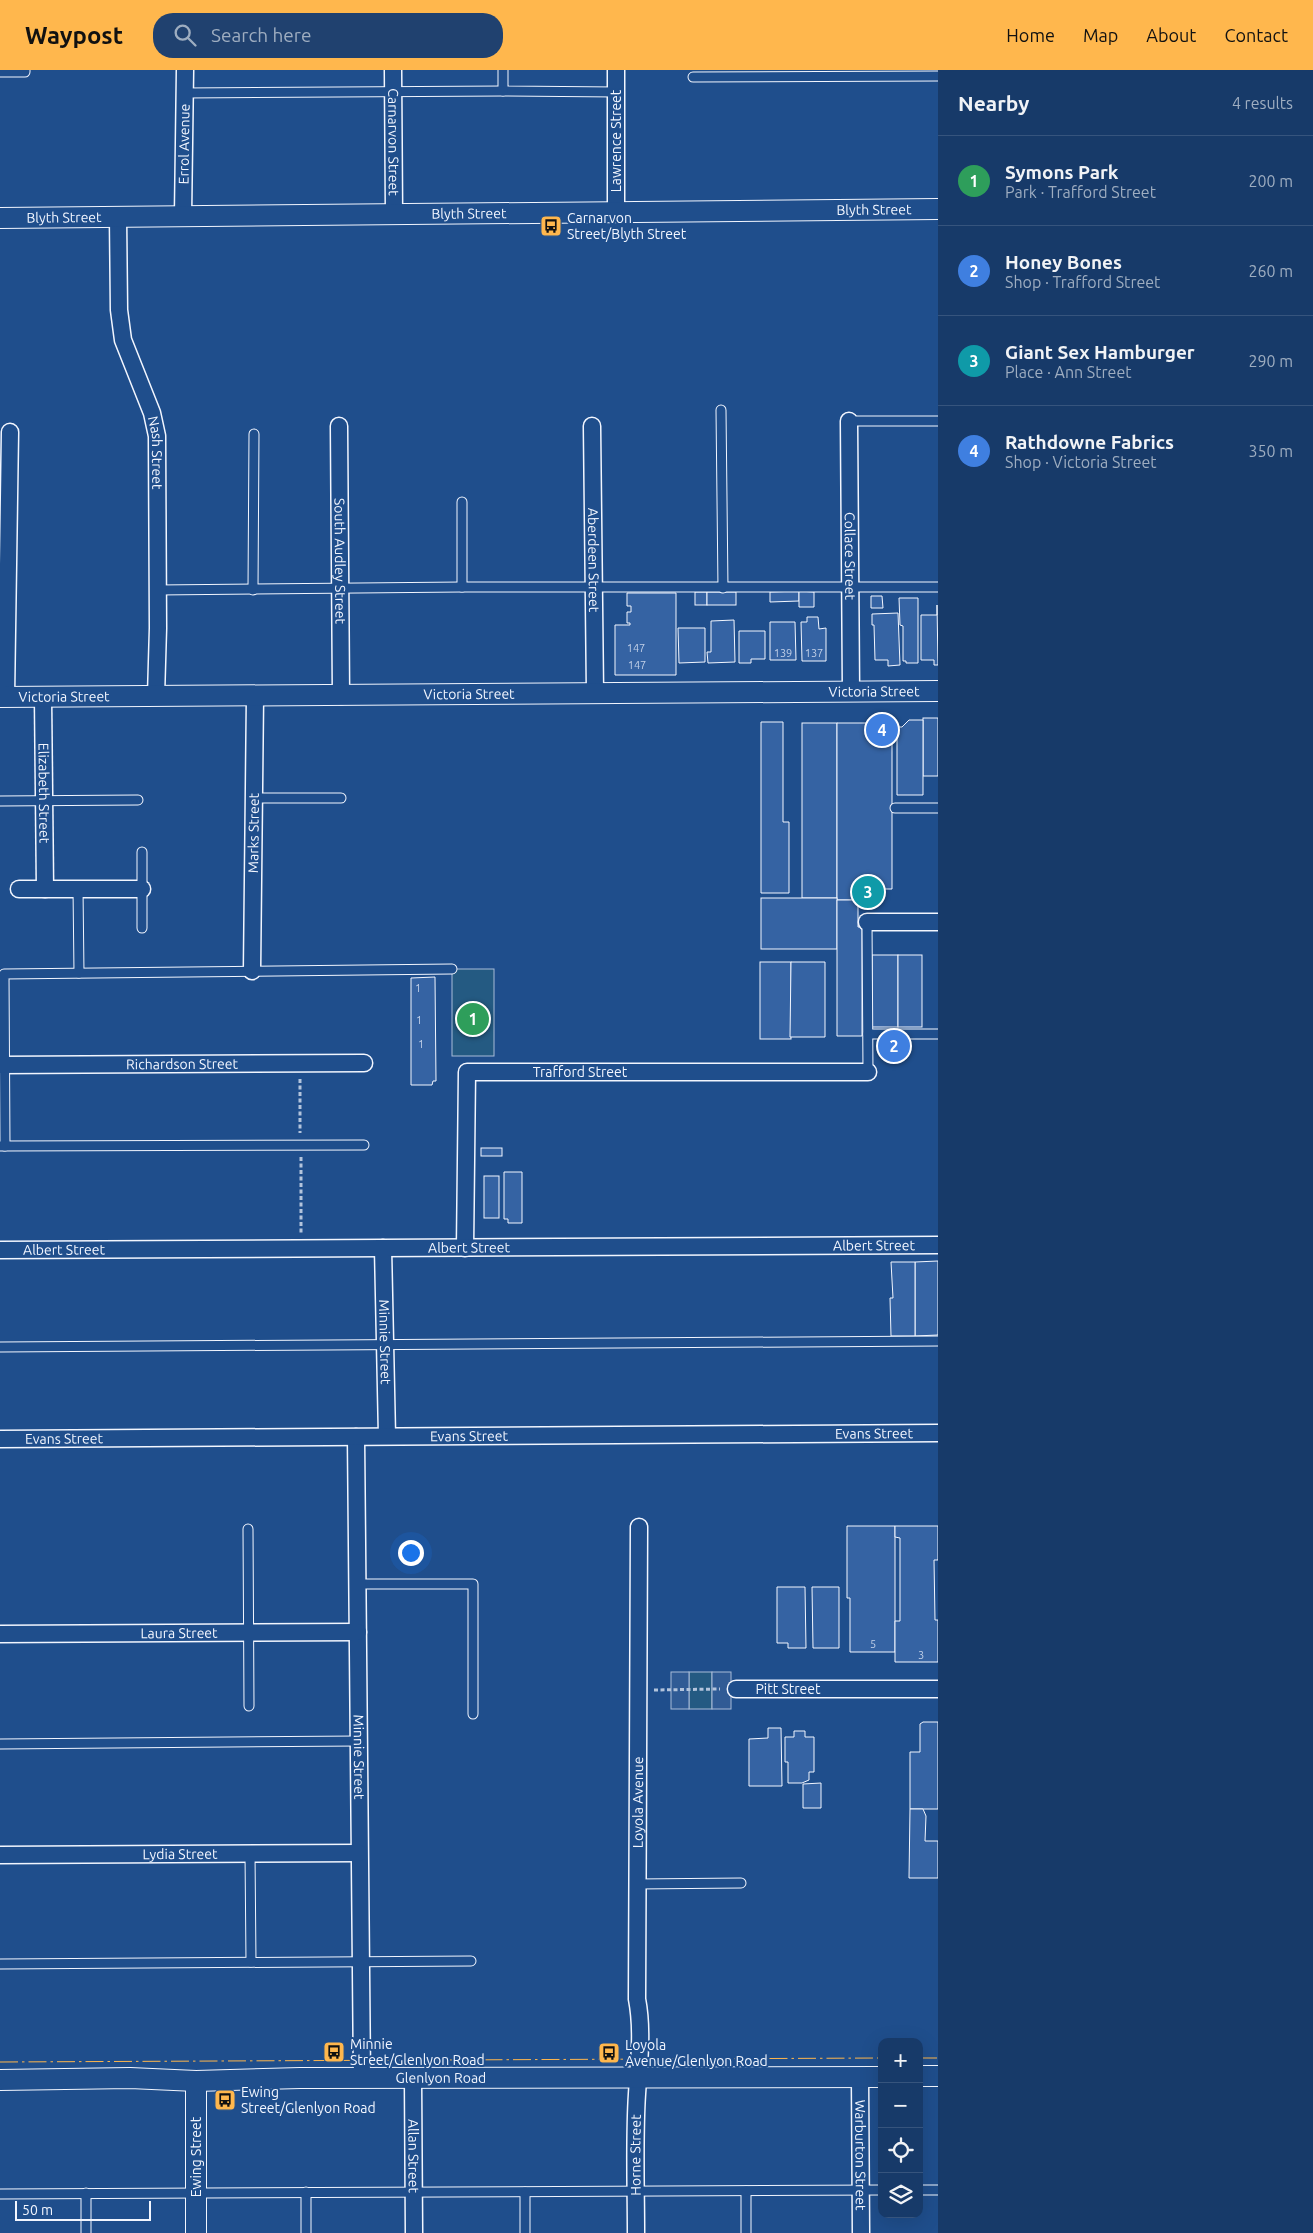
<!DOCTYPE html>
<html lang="en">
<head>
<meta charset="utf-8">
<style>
	:root { --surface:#173a69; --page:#20416f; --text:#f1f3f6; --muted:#9eadc0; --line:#36547d; --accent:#ffb74d }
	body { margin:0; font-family:Ubuntu,sans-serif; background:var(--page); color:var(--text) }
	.controls { position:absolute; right:15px; bottom:15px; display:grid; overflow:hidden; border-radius:10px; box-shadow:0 5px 20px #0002 }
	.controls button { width:45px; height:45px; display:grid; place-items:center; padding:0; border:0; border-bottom:1px solid var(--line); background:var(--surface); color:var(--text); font:25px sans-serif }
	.scale { position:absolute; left:15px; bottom:12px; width:136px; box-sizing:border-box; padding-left:5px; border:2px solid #f2f6ff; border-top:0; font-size:14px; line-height:18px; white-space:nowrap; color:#f2f6ff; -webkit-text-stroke:4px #1f4e8c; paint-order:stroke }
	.you { position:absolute; left:410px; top:1482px; width:18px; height:18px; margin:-12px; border:4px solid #fff; border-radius:50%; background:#1a73e8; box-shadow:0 0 0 8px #1a73e833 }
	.badge { display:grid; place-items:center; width:32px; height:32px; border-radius:50%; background:var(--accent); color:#fff; font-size:16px; font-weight:700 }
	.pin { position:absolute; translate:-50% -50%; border:2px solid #fff; box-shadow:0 1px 5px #0006 }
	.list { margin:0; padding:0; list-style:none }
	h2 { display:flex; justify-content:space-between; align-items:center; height:65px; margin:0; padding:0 20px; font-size:21px }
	h2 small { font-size:16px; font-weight:400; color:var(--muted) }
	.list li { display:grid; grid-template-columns:32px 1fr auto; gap:15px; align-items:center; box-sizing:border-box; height:90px; padding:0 20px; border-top:1px solid var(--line) }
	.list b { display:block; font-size:19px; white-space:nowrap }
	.list p { margin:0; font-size:16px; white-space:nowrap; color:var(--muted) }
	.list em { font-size:16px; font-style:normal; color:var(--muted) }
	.icon { flex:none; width:28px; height:28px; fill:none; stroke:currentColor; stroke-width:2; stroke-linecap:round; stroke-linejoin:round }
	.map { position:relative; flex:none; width:938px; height:2163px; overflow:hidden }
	header { display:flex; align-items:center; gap:30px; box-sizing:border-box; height:70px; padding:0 25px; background:var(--accent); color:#111 }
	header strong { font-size:24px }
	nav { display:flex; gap:28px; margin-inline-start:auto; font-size:18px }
	.search { width:350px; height:45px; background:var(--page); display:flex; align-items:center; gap:12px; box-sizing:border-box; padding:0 18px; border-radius:20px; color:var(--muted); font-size:19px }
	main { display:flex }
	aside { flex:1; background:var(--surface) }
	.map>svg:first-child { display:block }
</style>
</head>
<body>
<header>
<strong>Waypost</strong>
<div class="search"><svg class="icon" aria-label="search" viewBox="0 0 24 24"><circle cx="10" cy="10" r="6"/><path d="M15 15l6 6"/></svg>Search here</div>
<nav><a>Home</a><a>Map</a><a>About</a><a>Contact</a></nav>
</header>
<main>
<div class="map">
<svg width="938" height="2163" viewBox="0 0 938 2163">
	<rect width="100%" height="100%" fill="#1f4e8c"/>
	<!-- green -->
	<g fill="#245a82" stroke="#a8bbd7">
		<rect x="452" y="899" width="42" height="87"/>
		<rect x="689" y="1602" width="23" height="37"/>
	</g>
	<!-- parking -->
	<g fill="#305b95" stroke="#a8bbd7">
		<rect x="671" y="1602" width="18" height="37"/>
		<rect x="712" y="1602" width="19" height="37"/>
	</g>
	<!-- building -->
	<g fill="#3563a3" stroke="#f2f6ff">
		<polygon points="799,521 799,531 770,532 770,522"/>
		<polygon points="799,521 814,522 814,537 799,537"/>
		<rect x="695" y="522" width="12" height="13"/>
		<rect x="707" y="522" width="29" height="13"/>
		<polygon points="627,523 676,523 676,605 615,605 615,555 630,555 630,553 627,553 627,542 631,542 631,536 627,536"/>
		<polygon points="871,526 882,526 883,538 871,538"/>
		<polygon points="899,528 918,528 918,593 906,593 906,591 903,591 903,556 900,555"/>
		<polygon points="937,535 938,595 934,595 934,590 921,590 921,545 937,545"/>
		<polygon points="898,543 900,595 888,596 888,590 875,590 874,555 872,555 872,544"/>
		<polygon points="807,547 818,547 819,559 826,558 826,591 802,591 801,552 807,552"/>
		<polygon points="734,550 735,592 708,593 707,582 711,582 711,551"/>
		<polygon points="770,552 795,552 796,590 770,590"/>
		<polygon points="678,558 705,558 705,592 679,593"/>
		<polygon points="739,561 765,561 765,589 751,589 751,593 739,593"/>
		<rect x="923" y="648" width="15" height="58"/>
		<polygon points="909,650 923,650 923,725 897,725 897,657 902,657"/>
		<polygon points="761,652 783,652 783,752 789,752 789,823 761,823"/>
		<rect x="802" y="653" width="35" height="175"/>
		<polygon points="837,653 896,653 896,670 892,670 892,819 870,819 870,830 837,830"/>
		<rect x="761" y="828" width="76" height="51"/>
		<polygon points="837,830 858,830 858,857 862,857 862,966 837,966"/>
		<rect x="872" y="885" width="26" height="72"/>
		<rect x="898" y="885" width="24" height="72"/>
		<rect x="760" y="892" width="31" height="77"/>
		<polygon points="791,892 825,892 825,967 790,967"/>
		<polygon points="435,907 436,1011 433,1011 432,1015 411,1015 411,908"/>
		<rect x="481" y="1078" width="21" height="8"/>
		<polygon points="504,1102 522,1102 522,1153 508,1153 508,1149 504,1149"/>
		<rect x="484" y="1106" width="15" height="42"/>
		<polygon points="938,1191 938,1265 915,1266 915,1192"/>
		<polygon points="891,1192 915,1192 915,1266 891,1266 890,1228 893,1228"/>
		<polygon points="847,1456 895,1456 895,1582 850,1582 850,1528 847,1528"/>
		<polygon points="895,1456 938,1456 938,1490 934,1490 935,1550 938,1550 938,1592 895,1592 895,1551 900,1551 900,1468 895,1467"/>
		<polygon points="777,1517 805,1517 806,1578 788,1578 788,1573 777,1573"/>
		<polygon points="812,1517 839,1517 839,1578 813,1578"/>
		<polygon points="923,1652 938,1652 938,1739 910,1739 910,1682 920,1682 920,1654"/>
		<polygon points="768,1658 781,1658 782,1716 749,1716 749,1669 768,1668"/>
		<polygon points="794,1661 805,1661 805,1667 814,1667 814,1702 809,1702 809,1710 802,1713 788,1713 788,1692 785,1692 785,1667 794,1667"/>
		<polygon points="821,1713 821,1738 803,1738 803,1714"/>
		<polygon points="910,1739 923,1739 926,1746 925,1771 938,1771 938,1808 909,1808"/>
	</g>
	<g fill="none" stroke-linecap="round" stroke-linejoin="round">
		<!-- service casing -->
		<g stroke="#f2f6ff" stroke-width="11">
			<g id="service">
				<polyline points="503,0 503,21 616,22"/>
				<polyline points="0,2 25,2 25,0"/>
				<polyline points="693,7 938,6"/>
				<polyline points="184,23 503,21"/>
				<polyline points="721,340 723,518"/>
				<polyline points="849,351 938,351"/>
				<polyline points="462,432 462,517"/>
				<polyline points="158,520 462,517 938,517"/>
				<polyline points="253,520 254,364"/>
				<polyline points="254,728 341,728"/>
				<polyline points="0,731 138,730"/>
				<polyline points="895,738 938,738"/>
				<polyline points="78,819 79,903"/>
				<polyline points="867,852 868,1002"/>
				<polyline points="142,858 142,782"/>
				<polyline points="868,964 938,964"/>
				<polyline points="0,1076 364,1075"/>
				<polyline points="5,1076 4,904 452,899"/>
				<polyline points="0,1277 938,1271"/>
				<polyline points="248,1459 249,1636"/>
				<polyline points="357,1514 473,1514 473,1644"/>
				<polyline points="0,1674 358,1671"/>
				<polyline points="250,1783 251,1892"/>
				<polyline points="637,1814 741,1813"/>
				<polyline points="0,1894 471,1891"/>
				<polyline points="919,2120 938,2120"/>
				<polyline points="746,2121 746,2163"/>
				<polyline points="306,2122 306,2163"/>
				<polyline points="525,2122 525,2163"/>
				<polyline points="86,2123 86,2163"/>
				<polyline points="0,2124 882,2120"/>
			</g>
		</g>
		<!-- minor casing -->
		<g stroke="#f2f6ff" stroke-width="19">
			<g id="minor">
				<path id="s1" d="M 393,0 L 394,144"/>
				<polyline points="616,142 616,0"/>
				<path id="s2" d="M 183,146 L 185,0"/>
				<path id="s3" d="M 118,147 L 119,240 L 123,270 L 152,343 L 157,366 L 158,558 L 156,626"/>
				<path id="s4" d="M 849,351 L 851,621"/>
				<path id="s5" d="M 339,356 L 341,626"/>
				<path id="s6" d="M 592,356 L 595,623"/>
				<polyline points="6,627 10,362"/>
				<path id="s7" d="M 43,627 L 45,819"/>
				<polyline points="19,819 142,819"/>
				<polyline points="867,852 938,852"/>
				<path id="s8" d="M 252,901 L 255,626"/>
				<path id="s9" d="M 0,995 L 364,993"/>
				<path id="s10" d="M 383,1178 L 387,1366"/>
				<path id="s11" d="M 465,1178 L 467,1002 L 868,1002"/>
				<path id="s12" d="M 0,1180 L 938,1175"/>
				<path id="s13" d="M 356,1367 L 362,2008"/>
				<path id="s14" d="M 0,1369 L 938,1363"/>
				<path id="s15" d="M 0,1564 L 358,1562"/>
				<path id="s16" d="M 736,1619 L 938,1619"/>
				<path id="s17" d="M 0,1785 L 359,1783"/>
				<path id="s18" d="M 860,2007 L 861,2163"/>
				<path id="s19" d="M 413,2008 L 414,2163"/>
				<path id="s20" d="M 636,2163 C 636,2117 634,2070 637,2024 C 639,1993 643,1960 637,1929 L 639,1457"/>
			</g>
		</g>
		<!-- tertiary casing -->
		<g stroke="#f2f6ff" stroke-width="22">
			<g id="tertiary">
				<path id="s21" d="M 0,148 L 938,139"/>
				<path id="s22" d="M 0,627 L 938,621"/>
				<polyline points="919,2006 938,2006"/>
				<path id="s23" d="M 0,2010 L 130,2008 L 196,2011 L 300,2008 L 882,2007"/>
				<polyline points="196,2011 196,2163"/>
			</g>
		</g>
		<!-- path -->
		<g stroke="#b3c4dc" stroke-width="3" stroke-dasharray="4 2.5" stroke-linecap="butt">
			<polyline points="300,1009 300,1063"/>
			<polyline points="301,1087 301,1163"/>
			<polyline points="654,1620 720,1619"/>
		</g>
		<!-- service -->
		<use href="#service" stroke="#1f4e8c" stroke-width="9"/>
		<!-- minor -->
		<use href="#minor" stroke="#1f4e8c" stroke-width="16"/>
		<!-- tertiary -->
		<use href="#tertiary" stroke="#1f4e8c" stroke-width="20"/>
		<!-- power -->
		<g stroke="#ffb74d" stroke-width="1" stroke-dasharray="18 4 2.5 4" stroke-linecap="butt">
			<polyline points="919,1988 938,1988"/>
			<polyline points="0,1992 882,1988"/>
		</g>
	</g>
	<!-- icons -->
	<defs>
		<g id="bus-square" transform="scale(1.125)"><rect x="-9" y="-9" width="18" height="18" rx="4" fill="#ffb74d" stroke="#1f4e8c"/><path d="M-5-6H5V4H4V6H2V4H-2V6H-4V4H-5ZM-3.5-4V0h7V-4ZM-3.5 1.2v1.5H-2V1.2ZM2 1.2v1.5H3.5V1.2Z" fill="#111"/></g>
	</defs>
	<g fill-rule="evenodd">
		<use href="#bus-square" x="551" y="156"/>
		<use href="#bus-square" x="334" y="1982"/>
		<use href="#bus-square" x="609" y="1983"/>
		<use href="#bus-square" x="225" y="2030"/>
	</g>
	<g text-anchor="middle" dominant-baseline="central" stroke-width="4" stroke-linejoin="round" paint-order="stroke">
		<!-- number labels -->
		<g font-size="11" fill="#c3d1e8">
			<text x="636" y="578">147</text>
			<text x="783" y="583">139</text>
			<text x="814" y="583">137</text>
			<text x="637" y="595">147</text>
			<text x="418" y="918">1</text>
			<text x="419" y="950">1</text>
			<text x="421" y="974">1</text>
			<text x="873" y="1574">5</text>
			<text x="921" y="1585">3</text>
		</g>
		<!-- street labels -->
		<g font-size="14" fill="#f2f6ff" stroke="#1f4e8c">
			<text transform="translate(616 71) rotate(-90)">Lawrence Street</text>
			<text stroke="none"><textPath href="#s1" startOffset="72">Carnarvon Street</textPath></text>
			<text stroke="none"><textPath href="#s2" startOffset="72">Errol Avenue</textPath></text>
			<text stroke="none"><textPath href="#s21" startOffset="874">Blyth Street</textPath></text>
			<text stroke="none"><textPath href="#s21" startOffset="469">Blyth Street</textPath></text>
			<text stroke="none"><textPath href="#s21" startOffset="64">Blyth Street</textPath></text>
			<text stroke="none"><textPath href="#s3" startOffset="242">Nash Street</textPath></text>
			<text stroke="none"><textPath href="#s4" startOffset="135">Collace Street</textPath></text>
			<text stroke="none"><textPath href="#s6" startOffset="134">Aberdeen Street</textPath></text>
			<text stroke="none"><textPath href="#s5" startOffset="135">South Audley Street</textPath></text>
			<text stroke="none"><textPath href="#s22" startOffset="874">Victoria Street</textPath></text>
			<text stroke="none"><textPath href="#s22" startOffset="469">Victoria Street</textPath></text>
			<text stroke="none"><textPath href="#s22" startOffset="64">Victoria Street</textPath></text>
			<text stroke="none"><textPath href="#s7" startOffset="96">Elizabeth Street</textPath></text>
			<text stroke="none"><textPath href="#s8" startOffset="138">Marks Street</textPath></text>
			<text stroke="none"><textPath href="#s9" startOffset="182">Richardson Street</textPath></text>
			<text stroke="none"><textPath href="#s11" startOffset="289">Trafford Street</textPath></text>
			<text stroke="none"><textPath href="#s12" startOffset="874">Albert Street</textPath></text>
			<text stroke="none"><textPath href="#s12" startOffset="469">Albert Street</textPath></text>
			<text stroke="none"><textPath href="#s12" startOffset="64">Albert Street</textPath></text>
			<text stroke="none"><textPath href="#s10" startOffset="94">Minnie Street</textPath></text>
			<text stroke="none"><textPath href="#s14" startOffset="874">Evans Street</textPath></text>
			<text stroke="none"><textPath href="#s14" startOffset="469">Evans Street</textPath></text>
			<text stroke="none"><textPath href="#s14" startOffset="64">Evans Street</textPath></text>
			<text stroke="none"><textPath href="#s15" startOffset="179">Laura Street</textPath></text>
			<text stroke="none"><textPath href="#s16" startOffset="52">Pitt Street</textPath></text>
			<text stroke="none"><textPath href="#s13" startOffset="320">Minnie Street</textPath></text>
			<text stroke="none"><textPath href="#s20" startOffset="431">Loyola Avenue</textPath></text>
			<text stroke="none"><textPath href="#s17" startOffset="180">Lydia Street</textPath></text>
			<text stroke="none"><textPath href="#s23" startOffset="441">Glenlyon Road</textPath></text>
			<text stroke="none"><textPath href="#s20" startOffset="78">Horne Street</textPath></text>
			<text stroke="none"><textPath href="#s18" startOffset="78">Warburton Street</textPath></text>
			<text stroke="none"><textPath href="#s19" startOffset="78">Allan Street</textPath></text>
			<text transform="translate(196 2087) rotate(-90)">Ewing Street</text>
		</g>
		<!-- poi labels -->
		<g font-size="14" fill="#f2f6ff" stroke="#1f4e8c" text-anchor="start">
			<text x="567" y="148">Carnarvon<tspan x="567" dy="16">Street/Blyth Street</tspan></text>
			<text x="350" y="1974">Minnie<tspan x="350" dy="16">Street/Glenlyon Road</tspan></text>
			<text x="625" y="1975">Loyola<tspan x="625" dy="16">Avenue/Glenlyon Road</tspan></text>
			<text x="241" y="2022">Ewing<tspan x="241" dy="16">Street/Glenlyon Road</tspan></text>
		</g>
	</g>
</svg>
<div class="controls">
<button>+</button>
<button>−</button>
<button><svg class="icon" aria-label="locate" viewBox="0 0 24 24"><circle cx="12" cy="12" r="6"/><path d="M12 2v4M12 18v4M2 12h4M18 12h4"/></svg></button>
<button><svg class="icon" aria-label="layers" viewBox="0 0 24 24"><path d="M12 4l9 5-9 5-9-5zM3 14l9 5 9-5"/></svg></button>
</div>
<div class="scale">50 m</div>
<div class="you"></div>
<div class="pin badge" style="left:473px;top:949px;background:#2e9e5b">1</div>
<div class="pin badge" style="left:894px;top:976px;background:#3f7fe0">2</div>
<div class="pin badge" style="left:868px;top:822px;background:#0f9aa8">3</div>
<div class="pin badge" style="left:882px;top:660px;background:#3f7fe0">4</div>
</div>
<aside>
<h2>Nearby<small>4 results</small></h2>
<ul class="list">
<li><span class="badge" style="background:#2e9e5b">1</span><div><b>Symons Park</b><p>Park · Trafford Street</p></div><em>200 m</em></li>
<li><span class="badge" style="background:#3f7fe0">2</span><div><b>Honey Bones</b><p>Shop · Trafford Street</p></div><em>260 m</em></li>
<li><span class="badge" style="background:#0f9aa8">3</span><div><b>Giant Sex Hamburger</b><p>Place · Ann Street</p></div><em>290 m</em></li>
<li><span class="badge" style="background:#3f7fe0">4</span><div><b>Rathdowne Fabrics</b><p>Shop · Victoria Street</p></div><em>350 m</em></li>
</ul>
</aside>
</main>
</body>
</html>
